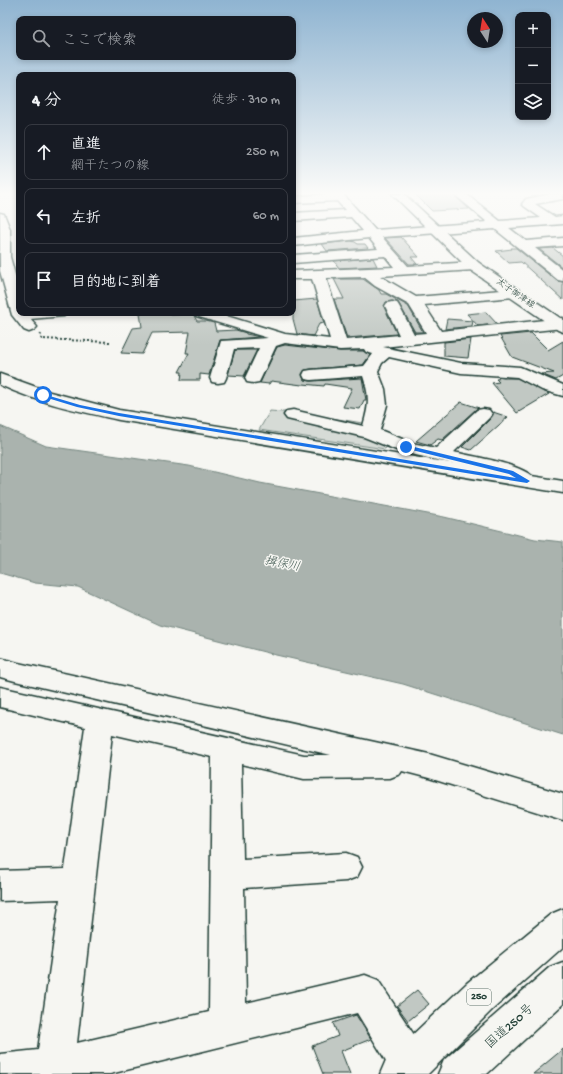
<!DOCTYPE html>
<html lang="ja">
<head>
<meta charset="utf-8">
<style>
	:root { --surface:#171b24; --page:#242831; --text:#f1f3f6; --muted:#9ea1a6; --line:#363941 }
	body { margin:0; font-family:"Gochi Hand","Klee One",sans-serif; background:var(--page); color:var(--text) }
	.controls { position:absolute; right:12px; top:12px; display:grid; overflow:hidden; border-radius:8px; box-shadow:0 2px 6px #0003 }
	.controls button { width:36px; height:36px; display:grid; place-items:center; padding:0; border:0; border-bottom:1px solid var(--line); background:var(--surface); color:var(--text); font:20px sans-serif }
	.compass { position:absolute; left:467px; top:12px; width:36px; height:36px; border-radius:50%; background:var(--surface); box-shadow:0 2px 6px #0003; rotate:348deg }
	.stop { position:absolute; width:12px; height:12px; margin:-9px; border:3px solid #1a73e8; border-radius:50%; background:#fff }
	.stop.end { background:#1a73e8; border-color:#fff; box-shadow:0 1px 4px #0008 }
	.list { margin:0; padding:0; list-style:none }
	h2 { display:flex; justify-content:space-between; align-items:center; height:52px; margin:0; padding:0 16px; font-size:17px }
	h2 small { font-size:13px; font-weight:400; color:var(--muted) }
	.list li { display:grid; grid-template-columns:26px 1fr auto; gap:12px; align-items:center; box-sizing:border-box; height:56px; margin:0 8px 8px; padding:0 8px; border:1px solid var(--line); border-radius:8px }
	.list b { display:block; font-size:15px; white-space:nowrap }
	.list p { margin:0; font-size:13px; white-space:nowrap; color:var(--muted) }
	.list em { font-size:13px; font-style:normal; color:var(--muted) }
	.icon { flex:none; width:22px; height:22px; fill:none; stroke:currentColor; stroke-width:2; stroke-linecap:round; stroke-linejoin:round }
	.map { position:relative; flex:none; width:563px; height:1074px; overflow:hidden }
	.search { position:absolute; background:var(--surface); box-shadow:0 2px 6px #0003; left:16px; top:16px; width:280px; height:44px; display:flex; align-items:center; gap:10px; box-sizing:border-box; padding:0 14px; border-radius:8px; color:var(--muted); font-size:15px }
	.panel { position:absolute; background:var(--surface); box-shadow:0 2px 6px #0003; left:16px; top:72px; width:280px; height:244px; border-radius:8px }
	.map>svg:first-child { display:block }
</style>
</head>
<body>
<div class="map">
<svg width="563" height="1074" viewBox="0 0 563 1074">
	<rect width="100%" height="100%" fill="#f6f6f2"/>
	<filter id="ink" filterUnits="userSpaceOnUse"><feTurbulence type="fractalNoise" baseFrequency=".025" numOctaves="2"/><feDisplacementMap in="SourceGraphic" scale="8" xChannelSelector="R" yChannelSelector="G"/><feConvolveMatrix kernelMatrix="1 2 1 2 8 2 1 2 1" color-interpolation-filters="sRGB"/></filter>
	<g filter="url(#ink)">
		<!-- green -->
		<polygon fill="#d6dbd6" stroke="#7a8c85" points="270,411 307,414 369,424 389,443 385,449 259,430"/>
		<!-- water -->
		<polygon fill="#aab3ae" stroke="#72847d" points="0,426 46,446 189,466 260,483 444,517 535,539 563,542 563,735 403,684 276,655 160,625 78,587 35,583 0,573"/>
		<!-- building -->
		<g fill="#c1c8c3" stroke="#1f3d34">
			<polygon points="415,194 453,194 469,209 432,211"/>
			<polygon points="401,237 419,257 411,257 417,264 409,264 385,238"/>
			<polygon points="351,241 355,242 358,244 365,244 368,248 327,251 322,244"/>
			<polygon points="511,248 516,248 557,281 563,282 563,300 521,262 509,263 496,251 512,249"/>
			<polygon points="553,248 563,256 563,268 539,249"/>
			<polygon points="373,258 377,266 339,268 334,261"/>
			<polygon points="334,279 363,279 379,290 381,294 386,294 408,306 423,332 415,332 398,302 392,301 386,302 384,307 397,334 347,338 334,299 344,299"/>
			<polygon points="317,299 324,323 319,324 313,336 297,334 293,319 293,301"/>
			<polygon points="486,312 497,324 478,326 467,314"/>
			<polygon points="140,313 171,313 171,315 193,314 197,321 206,321 214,323 216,331 236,330 246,333 246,334 260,337 220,340 209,375 200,374 200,380 181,380 182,372 179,372 189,353 186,353 190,332 152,333 142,354 121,353 133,328 142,327"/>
			<polygon points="447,319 473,321 472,326 445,329"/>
			<polygon points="531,333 548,350 563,341 563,376 556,380 541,374 554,373 512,357 500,336"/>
			<polygon points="471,339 468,358 444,356 444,342"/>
			<polygon points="285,345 340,351 363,351 370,355 363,365 311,369 305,370 302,374 304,380 311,381 362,378 366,400 364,400 360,409 343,407 352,388 325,384 324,386 303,384 302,385 271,381 269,384 260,383 277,347"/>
			<polygon points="235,350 257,350 244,376 228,375"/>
			<polygon points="505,378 517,378 549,394 517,413 492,383 499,382 496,379"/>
			<polygon points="461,402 479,408 476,409 442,440 438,439 430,445 416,441"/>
			<polygon points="493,412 508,417 471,450 462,447 490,419 493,415"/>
			<polygon points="417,990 429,1004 408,1021 397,1006"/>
			<polygon points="356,1015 371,1039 341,1051 350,1074 323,1074 312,1046 338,1036 333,1023"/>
			<polygon points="563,1049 563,1074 533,1074"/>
		</g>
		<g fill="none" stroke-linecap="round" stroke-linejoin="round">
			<!-- minor casing -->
			<g stroke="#1f3d34" stroke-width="3">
				<g id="minor">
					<path d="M 327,194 L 343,194 L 375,230 L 487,222 L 454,194 L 466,194 L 500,221 L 541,218 L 524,206 L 522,204 L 526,199 L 551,194 L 563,194 L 563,199 L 535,204 L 555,217 L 563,216 L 563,224 L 509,228 L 526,241 L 563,238 L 563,246 L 535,248 L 563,270 L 563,281 L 558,280 L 495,229 L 382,237 L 408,266 L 474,262 L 479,263 L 481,266 L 479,269 L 474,270 L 380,276 L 416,297 L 514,289 L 519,290 L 521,293 L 519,296 L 514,297 L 424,305 L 441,331 L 563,318 L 563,328 L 383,347 L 461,363 L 520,367 L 563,385 L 563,396 L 542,390 L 517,377 L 461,373 L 389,357 L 382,363 L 378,371 L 385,389 L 387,405 L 380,430 L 412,443 L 436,448 L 477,410 L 483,409 L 489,410 L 492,414 L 489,418 L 454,452 C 474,457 526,464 537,481 L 534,485 L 527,487 L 520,485 L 504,476 L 399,451 L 364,437 L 287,419 L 284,415 L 287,411 L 293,410 L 363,426 C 369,405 370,398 363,376 L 311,380 L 305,379 L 303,375 L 305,371 L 311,370 L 364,366 L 373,354 L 366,352 L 364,349 L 340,350 L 285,343 L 276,346 L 261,378 L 259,382 L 253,383 L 247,382 L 245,378 L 259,348 L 234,349 L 226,378 L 224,382 L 218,383 L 212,382 L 210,378 L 221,341 L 268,338 L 196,316 L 194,313 L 217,313 L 285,334 L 330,339 L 312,279 L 293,279 L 293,271 L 394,267 L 385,256 L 293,263 L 293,255 L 378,249 L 369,238 L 293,246 L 293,238 L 363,231 L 351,217 L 293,221 L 293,213 L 345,210 L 337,201 L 293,203 L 293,197 ZM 364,277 L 375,286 L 409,305 L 426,333 L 414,334 L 399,306 L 397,303 L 392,302 L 387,303 L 385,306 L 399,335 L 346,340 L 326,278 Z"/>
					<polygon points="0,213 4,214 10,229 10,257 19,289 19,313 66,313 64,316 30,319 37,327 34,330 29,332 24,330 12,315 0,271"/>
					<path d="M 0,658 L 18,663 L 429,754 L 563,794 L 563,820 L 429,778 L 402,771 L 400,774 L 390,778 L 304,779 L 241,764 L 243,859 L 346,853 L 357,857 L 362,867 L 357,877 L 346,881 L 244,888 L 246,1003 L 365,975 L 378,980 L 424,1050 L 429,1064 L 425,1074 L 394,1074 L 357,1013 L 110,1074 L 0,1074 L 0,1054 L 38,1050 L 60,899 L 0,901 L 0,871 L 65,869 L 85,727 L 0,707 L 0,687 L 304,755 L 331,755 L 15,681 L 0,677 ZM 112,734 L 212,757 L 209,1012 L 77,1043 Z"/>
				</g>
			</g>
			<!-- major casing -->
			<g stroke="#1f3d34" stroke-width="3">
				<g id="major">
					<polygon points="392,194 404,194 479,263 563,320 563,332 558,330 469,269"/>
					<path d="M 0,374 L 50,392 L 119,410 L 563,481 L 563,493 L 119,420 C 79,411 38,403 0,385 Z"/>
				</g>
			</g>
			<!-- highway casing -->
			<g stroke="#1f3d34" stroke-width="3">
				<g id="highway">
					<polygon points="563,909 563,947 493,1009 428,1074 380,1074 386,1060 467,983 551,914"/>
					<polygon points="563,962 563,1004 487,1074 438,1074 444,1060 550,967"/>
				</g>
			</g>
			<!-- path -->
			<polyline stroke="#1f3d34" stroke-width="2" stroke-dasharray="2 2" stroke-linecap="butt" points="41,334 40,337 42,339 110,342"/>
			<!-- minor -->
			<use href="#minor" fill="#f6f6f2" fill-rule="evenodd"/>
			<!-- major -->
			<use href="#major" fill="#f6f6f2" fill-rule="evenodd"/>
			<!-- highway -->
			<use href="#highway" fill="#f6f6f2" fill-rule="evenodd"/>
		</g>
	</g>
	<!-- sky -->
	<linearGradient id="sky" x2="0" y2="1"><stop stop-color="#8fb4d1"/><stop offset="0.56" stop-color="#fbfbf9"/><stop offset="1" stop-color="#fbfbf9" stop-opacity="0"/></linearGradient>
	<rect width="563" height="345" fill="url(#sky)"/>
	<!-- route -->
	<polygon fill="#1a73e8" points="43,394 80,405 119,413 516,478 509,474 404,448 404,446 406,445 513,471 530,481 527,483 119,416 77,407 41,396 41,394"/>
	<g text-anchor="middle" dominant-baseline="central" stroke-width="3" stroke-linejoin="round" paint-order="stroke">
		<!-- far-street labels -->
		<g font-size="9" fill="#1f3d34" stroke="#f6f6f2">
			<text transform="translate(515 294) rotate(35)">太子御津線</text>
		</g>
		<!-- shield labels -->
		<rect fill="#f6f6f2" stroke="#60746d" stroke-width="1" x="467" y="989" width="24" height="16" rx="3"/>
		<g font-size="10" font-weight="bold" fill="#1f3d34">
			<text x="479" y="997">250</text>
		</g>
		<!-- water labels -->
		<g font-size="12" font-style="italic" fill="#425a52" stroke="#f6f6f2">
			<text transform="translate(282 565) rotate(11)">揖保川</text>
		</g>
		<!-- near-street labels -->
		<g font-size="13" fill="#1f3d34" stroke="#f6f6f2">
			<text transform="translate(510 1027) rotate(-42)">国道250号</text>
		</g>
	</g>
</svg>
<div class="controls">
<button>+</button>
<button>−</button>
<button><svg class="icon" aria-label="layers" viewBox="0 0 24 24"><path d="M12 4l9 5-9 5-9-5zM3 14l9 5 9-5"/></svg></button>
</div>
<svg class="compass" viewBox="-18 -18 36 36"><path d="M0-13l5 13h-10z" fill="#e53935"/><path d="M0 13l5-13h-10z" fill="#9ea1a6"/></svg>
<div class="stop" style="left:43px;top:395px"></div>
<div class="stop end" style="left:406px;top:447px"></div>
<div class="search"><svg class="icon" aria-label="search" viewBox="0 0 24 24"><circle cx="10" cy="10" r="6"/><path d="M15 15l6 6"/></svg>ここで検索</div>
<section class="panel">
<h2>4 分<small>徒歩 · 310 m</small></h2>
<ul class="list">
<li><svg class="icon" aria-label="ahead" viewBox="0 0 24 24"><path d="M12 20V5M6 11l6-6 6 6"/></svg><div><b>直進</b><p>網干たつの線</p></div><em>250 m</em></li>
<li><svg class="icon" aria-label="left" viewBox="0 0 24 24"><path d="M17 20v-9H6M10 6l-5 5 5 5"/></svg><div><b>左折</b></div><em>60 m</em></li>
<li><svg class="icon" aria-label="arrive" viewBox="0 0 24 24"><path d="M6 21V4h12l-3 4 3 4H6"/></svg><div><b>目的地に到着</b></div></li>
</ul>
</section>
</div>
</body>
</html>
